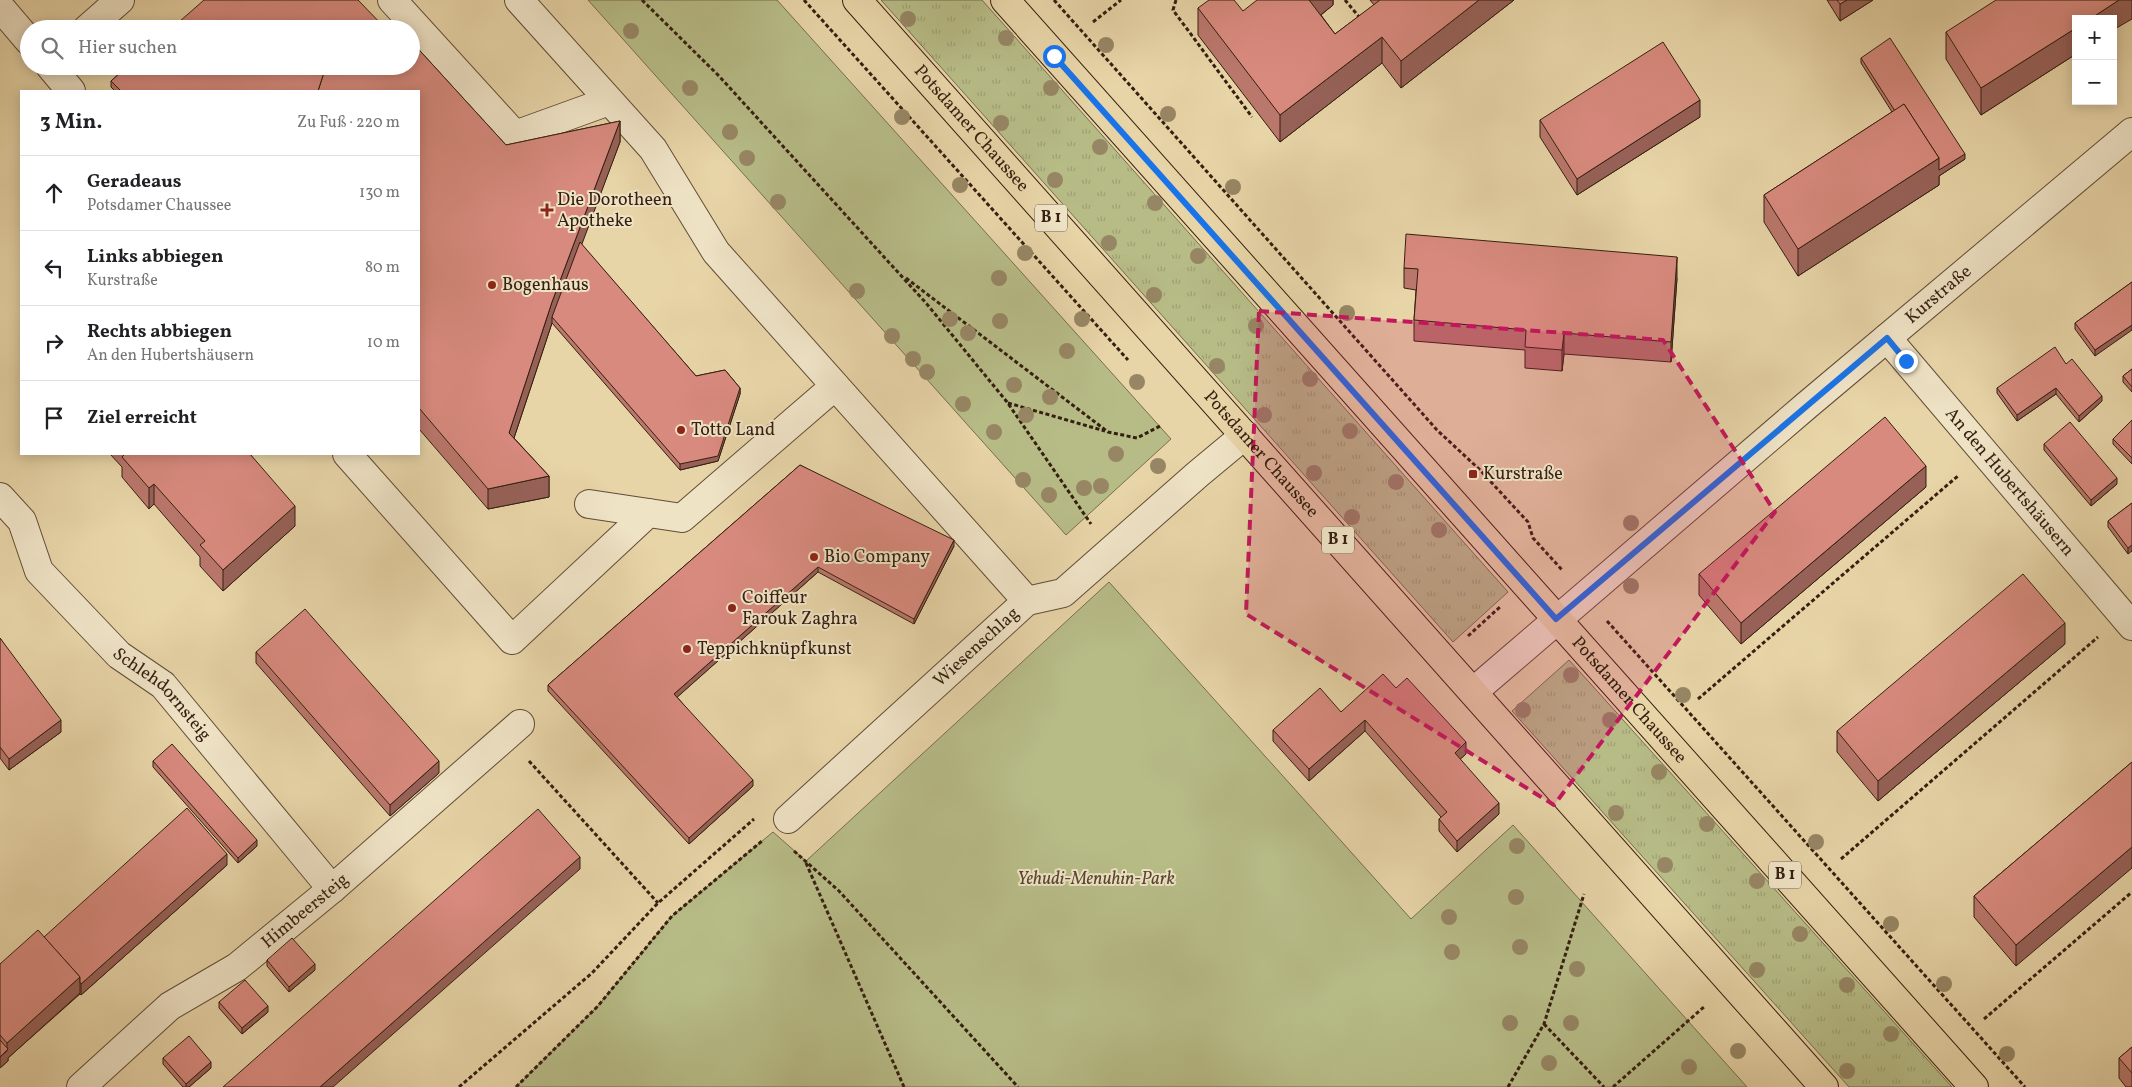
<!DOCTYPE html>
<html lang="de">
<head>
<meta charset="utf-8">
<style>
	:root { --surface:#fff; --page:#f2f2f2; --text:#202124; --muted:#757577; --line:#e0e0e0 }
	body { margin:0; font-family:Vollkorn,serif; background:var(--page); color:var(--text) }
	.controls { position:absolute; right:15px; top:15px; display:grid; overflow:hidden; border-radius:0px; box-shadow:0 2px 12px #0003 }
	.controls button { width:45px; height:45px; display:grid; place-items:center; padding:0; border:0; border-bottom:1px solid var(--line); background:var(--surface); color:var(--text); font:25px sans-serif }
	.stop { position:absolute; width:15px; height:15px; margin:-11px; border:4px solid #1a73e8; border-radius:50%; background:#fff }
	.stop.end { background:#1a73e8; border-color:#fff; box-shadow:0 1px 5px #0008 }
	.list { margin:0; padding:0; list-style:none }
	h2 { display:flex; justify-content:space-between; align-items:center; height:65px; margin:0; padding:0 20px; font-size:21px }
	h2 small { font-size:16px; font-weight:400; color:var(--muted) }
	.list li { display:grid; grid-template-columns:32px 1fr auto; gap:15px; align-items:center; box-sizing:border-box; height:75px; padding:0 20px; border-top:1px solid var(--line) }
	.list b { display:block; font-size:19px; white-space:nowrap }
	.list p { margin:0; font-size:16px; white-space:nowrap; color:var(--muted) }
	.list em { font-size:16px; font-style:normal; color:var(--muted) }
	.icon { flex:none; width:28px; height:28px; fill:none; stroke:currentColor; stroke-width:2; stroke-linecap:round; stroke-linejoin:round }
	.map { position:relative; flex:none; width:2132px; height:1087px; overflow:hidden }
	.search { position:absolute; background:var(--surface); box-shadow:0 2px 12px #0003; left:20px; top:20px; width:400px; height:55px; display:flex; align-items:center; gap:12px; box-sizing:border-box; padding:0 18px; border-radius:28px; color:var(--muted); font-size:19px }
	.panel { position:absolute; background:var(--surface); box-shadow:0 2px 12px #0003; left:20px; top:90px; width:400px; height:365px; border-radius:0px }
	.map>svg:first-child { display:block }
</style>
</head>
<body>
<div class="map">
<svg width="2132" height="1087" viewBox="0 0 2132 1087">
	<defs>
		<pattern id="grass-tufts" width="24" height="20" patternUnits="userSpaceOnUse" patternTransform="scale(1.25)"><rect width="24" height="20" fill="#b7bc87"/><path d="M3 7l-1-3M5 7V3M7 7l1-3M15 17l-1-3M17 17v-4M19 17l1-3" fill="none" stroke="#9ea174"/></pattern>
	</defs>
	<rect width="100%" height="100%" fill="#e7d4a7"/>
	<filter id="stains"><feTurbulence type="fractalNoise" baseFrequency=".004" numOctaves="4"/><feColorMatrix values="0 0 0 0 .2 0 0 0 0 .09 0 0 0 0 .02 0 0 0 .5 -.17"/></filter>
	<radialGradient id="worn" r=".72"><stop offset=".6" stop-color="#630" stop-opacity="0"/><stop offset="1" stop-color="#630" stop-opacity=".3"/></radialGradient>
	<!-- grass -->
	<g fill="url(#grass-tufts)" stroke="#766e4c">
		<polygon points="881,0 982,0 1508,592 1453,642"/>
		<polygon points="1569,660 1590,683 1952,1087 1849,1087 1512,711"/>
	</g>
	<!-- green -->
	<g fill="#b7bc87" stroke="#766e4c">
		<polygon points="588,0 777,0 1171,439 1066,535"/>
		<polygon points="1109,582 1411,919 1513,825 1747,1087 516,1087 598,1006 672,916 773,832 806,861"/>
	</g>
	<g fill="none" stroke-linecap="round" stroke-linejoin="round">
		<!-- minor casing -->
		<g stroke="#624c36" stroke-width="30">
			<g id="minor">
				<polyline points="392,0 515,135 609,101"/>
				<polyline points="519,0 653,149 716,252 1027,601"/>
				<polyline points="0,7 29,41"/>
				<polyline points="87,29 120,0"/>
				<polyline points="50,66 71,91"/>
				<path id="s1" d="M 1887,338 L 2132,626"/>
				<polyline points="347,454 512,640 648,513"/>
				<path id="s2" d="M 0,497 L 22,521 L 39,571 L 119,655 L 163,685 L 332,889"/>
				<polyline points="589,504 682,518 835,386"/>
				<path id="s3" d="M 1473,692 L 1806,406 L 2132,132"/>
				<path id="s4" d="M 788,819 L 1027,601 L 1063,593 L 1198,474 L 1245,435"/>
				<path id="s5" d="M 81,1087 L 170,1006 L 237,967 L 332,889 L 520,724"/>
			</g>
		</g>
		<!-- major casing -->
		<g stroke="#351f10" stroke-width="30">
			<g id="major">
				<path id="s6" d="M 857,0 L 1824,1087"/>
				<path id="s7" d="M 1005,0 L 1974,1087"/>
			</g>
		</g>
		<!-- path -->
		<g stroke="#351f10" stroke-width="3" stroke-dasharray="4 2.5" stroke-linecap="butt">
			<polyline points="642,0 719,76 926,303 1007,402 1091,524"/>
			<polyline points="804,0 1128,360"/>
			<polyline points="1054,0 1437,430 1479,469 1528,522 1533,538 1563,571"/>
			<polyline points="1176,0 1173,10 1252,117"/>
			<polyline points="1345,0 1360,18"/>
			<polyline points="1093,22 1121,0"/>
			<polyline points="906,278 1108,432 1137,438 1162,425"/>
			<polyline points="1008,403 1105,431"/>
			<polyline points="1607,621 2025,1087"/>
			<polyline points="1468,636 1501,606"/>
			<polyline points="1698,699 1959,475"/>
			<polyline points="529,761 658,903"/>
			<polyline points="794,851 839,891 1018,1087"/>
			<polyline points="1841,859 2098,637"/>
			<polyline points="806,863 904,1087"/>
			<polyline points="1984,1019 2132,892"/>
			<polyline points="1544,1024 1604,1087"/>
			<polyline points="459,1087 592,973 658,903 754,819"/>
			<polyline points="516,1087 598,1006 672,916 762,841"/>
			<polyline points="1508,1087 1544,1024 1584,894"/>
			<polyline points="1613,1087 1705,1006"/>
		</g>
		<!-- minor -->
		<use href="#minor" stroke="#efe3c6" stroke-width="28"/>
		<!-- major -->
		<use href="#major" stroke="#e7d4a7" stroke-width="28"/>
	</g>
	<!-- trees -->
	<g fill="#978664">
		<circle cx="908" cy="19" r="8"/>
		<circle cx="631" cy="31" r="8"/>
		<circle cx="1006" cy="38" r="8"/>
		<circle cx="1106" cy="45" r="8"/>
		<circle cx="690" cy="88" r="8"/>
		<circle cx="1051" cy="88" r="8"/>
		<circle cx="1168" cy="114" r="8"/>
		<circle cx="902" cy="117" r="8"/>
		<circle cx="1001" cy="123" r="8"/>
		<circle cx="730" cy="132" r="8"/>
		<circle cx="1100" cy="147" r="8"/>
		<circle cx="747" cy="158" r="8"/>
		<circle cx="1055" cy="180" r="8"/>
		<circle cx="960" cy="185" r="8"/>
		<circle cx="1233" cy="187" r="8"/>
		<circle cx="778" cy="202" r="8"/>
		<circle cx="1155" cy="203" r="8"/>
		<circle cx="1109" cy="243" r="8"/>
		<circle cx="1025" cy="253" r="8"/>
		<circle cx="1198" cy="256" r="8"/>
		<circle cx="999" cy="278" r="8"/>
		<circle cx="857" cy="291" r="8"/>
		<circle cx="1154" cy="295" r="8"/>
		<circle cx="1347" cy="313" r="8"/>
		<circle cx="950" cy="319" r="8"/>
		<circle cx="1082" cy="319" r="8"/>
		<circle cx="1000" cy="321" r="8"/>
		<circle cx="1256" cy="326" r="8"/>
		<circle cx="968" cy="333" r="8"/>
		<circle cx="892" cy="336" r="8"/>
		<circle cx="1067" cy="351" r="8"/>
		<circle cx="913" cy="359" r="8"/>
		<circle cx="1217" cy="366" r="8"/>
		<circle cx="927" cy="372" r="8"/>
		<circle cx="1310" cy="379" r="8"/>
		<circle cx="1137" cy="382" r="8"/>
		<circle cx="1014" cy="385" r="8"/>
		<circle cx="1050" cy="397" r="8"/>
		<circle cx="963" cy="404" r="8"/>
		<circle cx="1026" cy="415" r="8"/>
		<circle cx="1264" cy="415" r="8"/>
		<circle cx="1350" cy="431" r="8"/>
		<circle cx="994" cy="432" r="8"/>
		<circle cx="1116" cy="454" r="8"/>
		<circle cx="1158" cy="466" r="8"/>
		<circle cx="1314" cy="473" r="8"/>
		<circle cx="1023" cy="480" r="8"/>
		<circle cx="1396" cy="482" r="8"/>
		<circle cx="1101" cy="486" r="8"/>
		<circle cx="1084" cy="488" r="8"/>
		<circle cx="1049" cy="495" r="8"/>
		<circle cx="1352" cy="517" r="8"/>
		<circle cx="1631" cy="523" r="8"/>
		<circle cx="1439" cy="530" r="8"/>
		<circle cx="1631" cy="586" r="8"/>
		<circle cx="1571" cy="675" r="8"/>
		<circle cx="1683" cy="695" r="8"/>
		<circle cx="1523" cy="710" r="8"/>
		<circle cx="1610" cy="720" r="8"/>
		<circle cx="1659" cy="772" r="8"/>
		<circle cx="1616" cy="813" r="8"/>
		<circle cx="1707" cy="824" r="8"/>
		<circle cx="1816" cy="842" r="8"/>
		<circle cx="1517" cy="846" r="8"/>
		<circle cx="1665" cy="865" r="8"/>
		<circle cx="1757" cy="881" r="8"/>
		<circle cx="1516" cy="897" r="8"/>
		<circle cx="1449" cy="917" r="8"/>
		<circle cx="1891" cy="924" r="8"/>
		<circle cx="1800" cy="934" r="8"/>
		<circle cx="1520" cy="947" r="8"/>
		<circle cx="1452" cy="952" r="8"/>
		<circle cx="1577" cy="969" r="8"/>
		<circle cx="1757" cy="970" r="8"/>
		<circle cx="1944" cy="984" r="8"/>
		<circle cx="1847" cy="985" r="8"/>
		<circle cx="1510" cy="1023" r="8"/>
		<circle cx="1571" cy="1023" r="8"/>
		<circle cx="1891" cy="1034" r="8"/>
		<circle cx="1738" cy="1051" r="8"/>
		<circle cx="2007" cy="1054" r="8"/>
		<circle cx="1549" cy="1063" r="8"/>
		<circle cx="1689" cy="1067" r="8"/>
		<circle cx="1847" cy="1071" r="8"/>
	</g>
	<!-- wall -->
	<g fill="#ba776c" stroke="#351f10">
		<polygon points="1333,0 1333,5 1321,15 1335,34 1374,5 1370,0 1514,0 1401,88 1382,63 1280,142 1198,35 1198,8 1243,11"/>
		<polygon points="1827,0 1873,0 1840,21"/>
		<polygon points="2076,19 2076,54 1981,115 1946,59 1946,32"/>
		<polygon points="411,41 506,145 620,121 620,142 581,244 696,376 725,370 740,388 740,394 718,461 680,470 552,323 514,438 549,476 549,497 488,509 419,429 419,91 115,91 111,87 111,81 128,66 411,66"/>
		<polygon points="1861,58 1965,159 1939,176 1939,185 1798,276 1764,222 1764,195 1892,112 1861,63"/>
		<polygon points="1700,117 1577,195 1540,137 1540,120"/>
		<polygon points="1404,268 1677,278 1671,362 1564,354 1562,371 1525,368 1525,350 1414,341 1414,320 1416,290 1404,288"/>
		<polygon points="2132,282 2095,356 2075,329 2075,323"/>
		<polygon points="2066,364 2102,401 2079,422 2056,394 2017,421 1997,393 1997,388"/>
		<polygon points="2132,369 2132,392 2123,382 2123,376"/>
		<polygon points="2132,420 2132,464 2113,444 2113,439"/>
		<polygon points="2044,444 2117,484 2091,506 2044,450"/>
		<polygon points="110,454 250,454 295,526 223,591 200,566 200,557 154,504 149,509 122,477 122,467"/>
		<polygon points="800,465 954,546 914,624 818,572 677,697 753,786 689,844 548,691 548,685"/>
		<polygon points="1926,487 1741,644 1699,595 1699,574"/>
		<polygon points="2132,503 2128,554 2108,527 2108,521"/>
		<polygon points="0,638 61,732 9,770 0,758"/>
		<polygon points="2065,644 1878,801 1837,752 1837,731"/>
		<polygon points="256,652 439,773 390,816 256,663"/>
		<polygon points="1396,688 1466,754 1460,759 1499,814 1457,852 1439,831 1439,819 1441,817 1365,731 1309,781 1273,741 1273,730 1341,712"/>
		<polygon points="153,761 257,846 238,863 153,767"/>
		<polygon points="2132,762 2016,966 1974,917 1974,896"/>
		<polygon points="227,865 81,995 80,994 8,1058 8,1061 0,1068 0,964 44,937"/>
		<polygon points="267,960 315,970 289,992 267,966"/>
		<polygon points="219,1002 268,1012 242,1034 219,1008"/>
		<polygon points="2132,1047 2132,1087 2126,1087 2119,1078 2119,1058"/>
		<polygon points="163,1058 211,1068 189,1087 183,1087 163,1064"/>
	</g>
	<!-- shaded-wall -->
	<g fill="#976158" stroke="#351f10">
		<polygon points="1308,0 1333,0 1333,5 1308,25"/>
		<polygon points="1479,0 1514,0 1401,88 1401,61"/>
		<polygon points="1847,0 1873,0 1840,21 1840,4"/>
		<polygon points="2119,0 2132,0 2132,19 2113,30 2113,19 2090,19"/>
		<polygon points="2076,28 2076,54 1981,115 1981,88"/>
		<polygon points="1382,37 1382,63 1280,142 1280,115"/>
		<polygon points="1700,100 1700,117 1577,195 1577,179"/>
		<polygon points="620,121 620,142 554,319 552,317 552,323 509,453 509,433 552,302"/>
		<polygon points="1965,154 1965,159 1939,176 1939,185 1798,276 1798,249 1939,158"/>
		<polygon points="1677,257 1677,278 1671,362 1671,342"/>
		<polygon points="2132,325 2132,330 2095,356 2095,350"/>
		<polygon points="1564,333 1564,354 1562,371 1562,350"/>
		<polygon points="740,388 740,394 718,461 680,470 680,464"/>
		<polygon points="2056,388 2056,394 2017,421 2017,415"/>
		<polygon points="2102,396 2102,401 2079,422 2079,416"/>
		<polygon points="1926,466 1926,487 1741,644 1741,623"/>
		<polygon points="549,476 549,497 488,509 488,489"/>
		<polygon points="2117,478 2117,484 2091,506 2091,500"/>
		<polygon points="154,484 154,504 149,509 149,488"/>
		<polygon points="295,506 295,526 223,591 223,570"/>
		<polygon points="954,540 954,546 914,624 914,619"/>
		<polygon points="2132,545 2132,551 2128,554 2128,548"/>
		<polygon points="818,567 818,572 674,700 674,694"/>
		<polygon points="2065,623 2065,644 1878,801 1878,781"/>
		<polygon points="61,720 61,732 9,770 9,759"/>
		<polygon points="1365,720 1365,731 1309,781 1309,769"/>
		<polygon points="1466,742 1466,754 1455,764 1455,753"/>
		<polygon points="439,761 439,773 390,816 390,805"/>
		<polygon points="753,780 753,786 689,844 689,838"/>
		<polygon points="1499,803 1499,814 1457,852 1457,841"/>
		<polygon points="257,840 257,846 238,863 238,858"/>
		<polygon points="2132,847 2132,868 2016,966 2016,945"/>
		<polygon points="227,854 227,865 81,995 81,984"/>
		<polygon points="580,857 580,869 333,1087 320,1087"/>
		<polygon points="315,964 315,970 289,992 289,987"/>
		<polygon points="80,977 80,993 8,1058 8,1061 0,1068 0,1057 7,1051 7,1043"/>
		<polygon points="268,1006 268,1012 242,1034 242,1028"/>
		<polygon points="211,1062 211,1068 189,1087 186,1087 186,1084"/>
	</g>
	<!-- building -->
	<g fill="#d88a7e" stroke="#351f10">
		<polygon points="204,0 358,0 386,29 171,29"/>
		<polygon points="1209,0 1234,0 1243,11 1257,0 1309,0 1335,34 1380,0 1479,0 1401,61 1382,37 1280,115 1198,8"/>
		<polygon points="1837,0 1847,0 1840,4"/>
		<polygon points="1996,0 2119,0 2090,19 2076,19 2076,28 1981,88 1946,32"/>
		<polygon points="398,26 400,29 386,29"/>
		<polygon points="1890,38 1965,154 1939,170 1939,158 1904,104 1895,111 1861,58"/>
		<polygon points="411,41 506,145 620,121 552,302 509,433 549,476 488,489 419,408 419,91 318,91 326,66 411,66"/>
		<polygon points="1663,42 1700,100 1577,179 1540,120"/>
		<polygon points="128,66 326,66 318,91 121,91 111,81"/>
		<polygon points="1904,104 1939,158 1798,249 1764,195"/>
		<polygon points="1406,234 1677,257 1671,342 1564,333 1562,350 1525,347 1526,330 1414,320 1418,269 1404,268"/>
		<polygon points="580,242 696,376 725,370 740,388 718,456 680,464 552,317"/>
		<polygon points="2132,282 2132,325 2095,350 2075,323"/>
		<polygon points="2055,347 2066,364 2072,359 2102,396 2079,416 2056,388 2017,415 1997,388"/>
		<polygon points="2132,369 2132,387 2123,376"/>
		<polygon points="1885,417 1926,466 1741,623 1699,574"/>
		<polygon points="2132,420 2132,458 2113,439"/>
		<polygon points="2070,422 2117,478 2091,500 2044,444"/>
		<polygon points="125,454 250,454 295,506 223,570 200,545 205,541 154,484 149,488 122,457"/>
		<polygon points="800,465 954,540 914,619 818,567 674,694 753,780 689,838 548,685"/>
		<polygon points="2132,503 2132,545 2128,548 2108,521"/>
		<polygon points="2023,574 2065,623 1878,781 1837,731"/>
		<polygon points="305,609 439,761 390,805 256,652"/>
		<polygon points="0,638 61,720 9,759 0,747"/>
		<polygon points="1383,674 1396,688 1407,678 1466,742 1455,753 1499,803 1457,841 1439,819 1447,812 1365,720 1309,769 1273,730 1320,688 1341,712"/>
		<polygon points="172,744 257,840 238,858 153,761"/>
		<polygon points="2132,762 2132,847 2016,945 1974,896"/>
		<polygon points="187,808 227,854 81,984 80,982 80,977 44,937"/>
		<polygon points="538,809 580,857 320,1087 223,1087"/>
		<polygon points="38,930 80,977 7,1043 0,1035 0,964"/>
		<polygon points="292,938 315,964 289,987 267,960"/>
		<polygon points="245,980 268,1006 242,1028 219,1002"/>
		<polygon points="189,1036 211,1062 186,1084 163,1058"/>
		<polygon points="0,1040 8,1049 0,1057"/>
		<polygon points="2132,1047 2132,1073 2119,1058"/>
	</g>
	<g fill="none" stroke-linecap="round" stroke-linejoin="round">
		<!-- route -->
		<polyline stroke="#1a73e8" stroke-width="6" points="1054,56 1556,619 1887,338 1906,361"/>
	</g>
	<!-- marked area -->
	<path fill="#c2185b" fill-opacity="0.2" stroke="#c2185b" stroke-width="4" stroke-dasharray="10 6" stroke-linejoin="round" d="M 1259,311 L 1663,340 L 1775,512 L 1554,805 L 1246,614 Z"/>
	<!-- markers -->
	<g fill="#8f2418" stroke="#efe3c6" stroke-width="2">
		<path d="M544.5 202.5h5v5h5v5h-5v5h-5v-5h-5v-5h5z"/>
		<circle cx="492" cy="285" r="5"/>
		<circle cx="681" cy="430" r="5"/>
		<rect x="1468" y="469" width="10" height="10" rx="2.5"/>
		<circle cx="814" cy="557" r="5"/>
		<circle cx="732" cy="608" r="5"/>
		<circle cx="687" cy="649" r="5"/>
	</g>
	<g text-anchor="middle" dominant-baseline="central" stroke-width="4" stroke-linejoin="round" paint-order="stroke">
		<!-- shield labels -->
		<g fill="#efe3c6" stroke="#6d5a47" stroke-width="1">
			<rect x="1035" y="204.5" width="32" height="27" rx="4"/>
			<rect x="1322" y="526.5" width="32" height="27" rx="4"/>
			<rect x="1769" y="861.5" width="32" height="27" rx="4"/>
		</g>
		<g font-size="16" font-weight="bold" fill="#351f10">
			<text x="1051" y="218">B 1</text>
			<text x="1338" y="540">B 1</text>
			<text x="1785" y="875">B 1</text>
		</g>
		<!-- street labels -->
		<g font-size="18" fill="#351f10" stroke="#efe3c6">
			<text stroke="none"><textPath href="#s6" startOffset="172">Potsdamer Chaussee</textPath></text>
			<text stroke="none"><textPath href="#s3" startOffset="612">Kurstraße</textPath></text>
			<text stroke="none"><textPath href="#s6" startOffset="608">Potsdamer Chaussee</textPath></text>
			<text stroke="none"><textPath href="#s1" startOffset="189">An den Hubertshäusern</textPath></text>
			<text stroke="none"><textPath href="#s4" startOffset="255">Wiesenschlag</textPath></text>
			<text stroke="none"><textPath href="#s2" startOffset="260">Schlehdornsteig</textPath></text>
			<text stroke="none"><textPath href="#s7" startOffset="938">Potsdamer Chaussee</textPath></text>
			<text stroke="none"><textPath href="#s5" startOffset="286">Himbeersteig</textPath></text>
		</g>
		<!-- poi labels -->
		<g font-size="18" fill="#351f10" stroke="#efe3c6" text-anchor="start">
			<text x="557" y="200">Die Dorotheen<tspan x="557" dy="21">Apotheke</tspan></text>
			<text x="502" y="285">Bogenhaus</text>
			<text x="691" y="430">Totto Land</text>
			<text x="1483" y="474">Kurstraße</text>
			<text x="824" y="557">Bio Company</text>
			<text x="742" y="598">Coiffeur<tspan x="742" dy="21">Farouk Zaghra</tspan></text>
			<text x="697" y="649">Teppichknüpfkunst</text>
		</g>
		<!-- park labels -->
		<g font-size="18" font-style="italic" fill="#56462e" stroke="#efe3c6">
			<text x="1096" y="879">Yehudi-Menuhin-Park</text>
		</g>
	</g>
	<rect width="100%" height="100%" filter="url(#stains)"/>
	<rect width="100%" height="100%" fill="url(#worn)"/>
</svg>
<div class="controls">
<button>+</button>
<button>−</button>
</div>
<div class="stop" style="left:1054px;top:56px"></div>
<div class="stop end" style="left:1906px;top:361px"></div>
<div class="search"><svg class="icon" aria-label="search" viewBox="0 0 24 24"><circle cx="10" cy="10" r="6"/><path d="M15 15l6 6"/></svg>Hier suchen</div>
<section class="panel">
<h2>3 Min.<small>Zu Fuß · 220 m</small></h2>
<ul class="list">
<li><svg class="icon" aria-label="ahead" viewBox="0 0 24 24"><path d="M12 20V5M6 11l6-6 6 6"/></svg><div><b>Geradeaus</b><p>Potsdamer Chaussee</p></div><em>130 m</em></li>
<li><svg class="icon" aria-label="left" viewBox="0 0 24 24"><path d="M17 20v-9H6M10 6l-5 5 5 5"/></svg><div><b>Links abbiegen</b><p>Kurstraße</p></div><em>80 m</em></li>
<li><svg class="icon" aria-label="right" viewBox="0 0 24 24"><path d="M7 20v-9h11M14 6l5 5-5 5"/></svg><div><b>Rechts abbiegen</b><p>An den Hubertshäusern</p></div><em>10 m</em></li>
<li><svg class="icon" aria-label="arrive" viewBox="0 0 24 24"><path d="M6 21V4h12l-3 4 3 4H6"/></svg><div><b>Ziel erreicht</b></div></li>
</ul>
</section>
</div>
</body>
</html>
